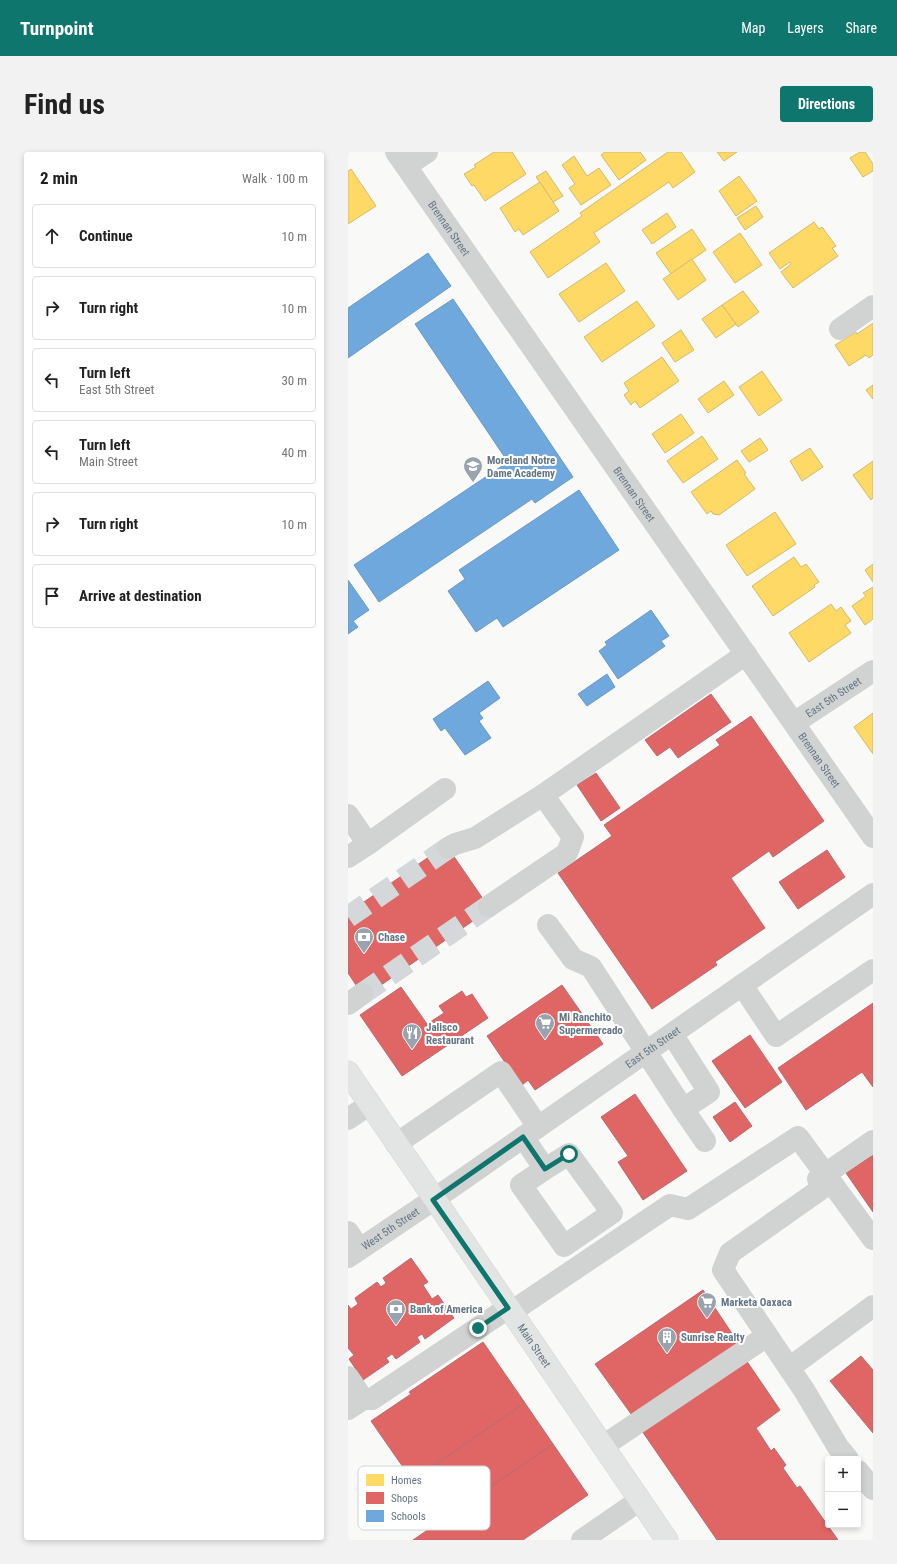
<!DOCTYPE html>
<html lang="en">
<head>
<meta charset="utf-8">
<style>
	:root { --surface:#fff; --page:#f2f2f2; --text:#222; --muted:#767676; --line:#e0e0e0; --accent:#0f766e }
	body { margin:0; font-family:"Roboto Condensed",sans-serif; background:var(--page); color:var(--text) }
	.controls { position:absolute; right:12px; bottom:12px; display:grid; overflow:hidden; border-radius:4px; box-shadow:0 2px 6px #0003 }
	.controls button { width:36px; height:36px; display:grid; place-items:center; padding:0; border:0; border-bottom:1px solid var(--line); background:var(--surface); color:var(--text); font:20px sans-serif }
	.stop { position:absolute; width:12px; height:12px; margin:-9px; border:3px solid #0f766e; border-radius:50%; background:#fff }
	.stop.end { background:#0f766e; border-color:#fff; box-shadow:0 1px 4px #0008 }
	.list { margin:0; padding:0; list-style:none }
	h2 { display:flex; justify-content:space-between; align-items:center; height:52px; margin:0; padding:0 16px; font-size:17px }
	h2 small { font-size:13px; font-weight:400; color:var(--muted) }
	.list li { display:grid; grid-template-columns:26px 1fr auto; gap:12px; align-items:center; box-sizing:border-box; height:64px; margin:0 8px 8px; padding:0 8px; border:1px solid var(--line); border-radius:4px }
	.list b { display:block; font-size:15px; white-space:nowrap }
	.list p { margin:0; font-size:13px; white-space:nowrap; color:var(--muted) }
	.list em { font-size:13px; font-style:normal; color:var(--muted) }
	.icon { flex:none; width:22px; height:22px; fill:none; stroke:currentColor; stroke-width:2; stroke-linecap:round; stroke-linejoin:round }
	.map { position:relative; flex:none; width:525px; height:1388px; overflow:hidden; border-radius:4px }
	header { display:flex; align-items:center; gap:24px; box-sizing:border-box; height:56px; padding:0 20px; background:var(--accent); color:#fff }
	header strong { font-size:19px }
	nav { display:flex; gap:22px; margin-inline-start:auto; font-size:14px }
	.intro { display:flex; align-items:center; justify-content:space-between; box-sizing:border-box; height:96px; padding:0 24px }
	h1 { margin:0; font-size:28px }
	.button { padding:10px 18px; border-radius:4px; background:var(--accent); color:#fff; font-size:14px; font-weight:700 }
	main { display:flex; gap:24px; padding:0 24px }
	aside { flex:1; background:var(--surface); border-radius:4px; box-shadow:0 2px 6px #0003 }
	.map>svg:first-child { display:block }
</style>
</head>
<body>
<header>
<strong>Turnpoint</strong>
<nav><a>Map</a><a>Layers</a><a>Share</a></nav>
</header>
<div class="intro"><h1>Find us</h1><a class="button">Directions</a></div>
<main>
<aside>
<h2>2 min<small>Walk · 100 m</small></h2>
<ul class="list">
<li><svg class="icon" aria-label="ahead" viewBox="0 0 24 24"><path d="M12 20V5M6 11l6-6 6 6"/></svg><div><b>Continue</b></div><em>10 m</em></li>
<li><svg class="icon" aria-label="right" viewBox="0 0 24 24"><path d="M7 20v-9h11M14 6l5 5-5 5"/></svg><div><b>Turn right</b></div><em>10 m</em></li>
<li><svg class="icon" aria-label="left" viewBox="0 0 24 24"><path d="M17 20v-9H6M10 6l-5 5 5 5"/></svg><div><b>Turn left</b><p>East 5th Street</p></div><em>30 m</em></li>
<li><svg class="icon" aria-label="left" viewBox="0 0 24 24"><path d="M17 20v-9H6M10 6l-5 5 5 5"/></svg><div><b>Turn left</b><p>Main Street</p></div><em>40 m</em></li>
<li><svg class="icon" aria-label="right" viewBox="0 0 24 24"><path d="M7 20v-9h11M14 6l5 5-5 5"/></svg><div><b>Turn right</b></div><em>10 m</em></li>
<li><svg class="icon" aria-label="arrive" viewBox="0 0 24 24"><path d="M6 21V4h12l-3 4 3 4H6"/></svg><div><b>Arrive at destination</b></div></li>
</ul>
</aside>
<div class="map">
<svg width="525" height="1388" viewBox="0 0 525 1388">
	<rect width="100%" height="100%" fill="#f9f9f8"/>
	<!-- homes -->
	<g fill="#ffd966" stroke="#d0bb6f">
		<polygon points="146,0 164,0 178,22 137,49 126,33 124,34 116,22 128,15 126,13"/>
		<polygon points="257,0 292,0 298,8 271,28 253,3"/>
		<polygon points="320,0 333,0 347,20 325,36 321,30 246,81 252,90 200,126 182,100 234,64 232,61"/>
		<polygon points="369,0 389,0 376,9"/>
		<polygon points="512,0 517,0 525,12 525,19 515,25 502,6"/>
		<polygon points="226,4 239,24 251,16 263,33 233,53 221,36 227,32 214,13"/>
		<polygon points="3,17 28,54 0,72 0,19"/>
		<polygon points="198,19 215,44 205,50 188,25"/>
		<polygon points="391,24 409,49 388,64 371,39"/>
		<polygon points="192,30 211,59 175,83 171,77 167,80 152,56"/>
		<polygon points="408,54 415,65 397,78 389,66"/>
		<polygon points="319,61 328,75 304,92 294,78"/>
		<polygon points="466,70 471,77 474,75 488,94 484,96 490,104 445,136 433,120 443,112 442,110 432,117 421,101"/>
		<polygon points="344,77 358,98 323,122 308,101"/>
		<polygon points="392,81 414,113 387,131 365,100"/>
		<polygon points="344,107 358,128 330,148 315,127"/>
		<polygon points="258,111 277,139 231,170 211,142"/>
		<polygon points="395,139 411,160 390,175 374,153"/>
		<polygon points="289,149 307,174 254,210 236,185"/>
		<polygon points="374,153 388,172 368,186 354,167"/>
		<polygon points="525,171 525,203 521,206 518,203 501,214 487,193 508,180 509,182"/>
		<polygon points="333,178 346,198 327,210 314,191"/>
		<polygon points="314,205 331,229 292,256 287,249 283,253 276,243 281,239 276,231"/>
		<polygon points="414,219 434,248 411,264 391,235"/>
		<polygon points="376,229 386,243 360,261 350,247"/>
		<polygon points="525,233 525,247 518,238"/>
		<polygon points="333,262 346,281 317,301 304,282"/>
		<polygon points="354,284 370,307 335,331 319,309"/>
		<polygon points="412,286 420,298 401,310 393,299"/>
		<polygon points="462,296 475,315 454,329 442,309"/>
		<polygon points="389,308 398,321 396,322 407,337 371,363 365,362 363,359 359,362 343,340"/>
		<polygon points="525,309 525,346 523,348 505,323"/>
		<polygon points="427,360 448,392 399,424 378,393"/>
		<polygon points="446,405 453,415 458,412 471,430 466,433 467,435 425,464 404,434"/>
		<polygon points="525,412 525,430 517,418"/>
		<polygon points="525,435 525,467 517,473 504,454 518,444 515,441"/>
		<polygon points="483,452 488,459 493,455 503,469 497,473 503,481 461,510 441,481"/>
		<polygon points="525,561 525,602 506,575"/>
	</g>
	<!-- shops -->
	<g fill="#e06666" stroke="#ba6a6f">
		<polygon points="363,542 383,570 330,606 322,595 309,604 297,588"/>
		<polygon points="403,564 476,669 425,705 421,699 383,726 417,776 367,810 369,813 304,857 210,721 264,684 256,673 372,593 368,588"/>
		<polygon points="248,621 272,656 253,669 229,633"/>
		<polygon points="98,693 142,757 16,845 0,821 0,761"/>
		<polygon points="479,698 497,725 450,757 431,730"/>
		<polygon points="214,833 255,892 187,938 180,928 173,934 139,884"/>
		<polygon points="53,835 79,872 96,861 91,854 114,839 118,845 124,842 140,866 54,924 12,863"/>
		<polygon points="525,851 525,935 514,920 458,958 430,916"/>
		<polygon points="402,883 434,930 397,956 364,909"/>
		<polygon points="287,942 339,1019 295,1048 270,1010 280,1004 253,965"/>
		<polygon points="387,950 404,974 382,990 365,965"/>
		<polygon points="525,1003 525,1060 498,1021"/>
		<polygon points="63,1106 80,1130 75,1133 84,1147 90,1143 106,1166 77,1187 74,1182 69,1185 72,1190 48,1207 44,1202 38,1206 41,1210 15,1228 1,1207 6,1203 0,1196 0,1153 3,1157 10,1152 7,1146 29,1130 33,1135 38,1131 35,1126"/>
		<polygon points="355,1138 391,1192 286,1266 247,1212"/>
		<polygon points="135,1190 177,1251 64,1328 23,1269 63,1242 61,1240"/>
		<polygon points="513,1204 525,1218 525,1281 482,1229"/>
		<polygon points="398,1208 432,1258 408,1276 423,1299 426,1296 438,1313 435,1316 449,1336 452,1334 490,1388 369,1388 294,1279"/>
		<polygon points="177,1251 205,1292 105,1361 78,1319"/>
		<polygon points="205,1292 240,1343 175,1388 65,1388"/>
	</g>
	<!-- schools -->
	<g fill="#6fa8dc" stroke="#6b99c2">
		<polygon points="80,101 103,134 0,206 0,156"/>
		<polygon points="105,147 225,325 187,351 184,347 31,450 6,413 160,310 67,172"/>
		<polygon points="231,338 271,398 155,475 149,466 128,480 100,439 117,427 111,418"/>
		<polygon points="0,428 21,458 5,469 10,475 0,482"/>
		<polygon points="303,458 321,484 313,489 317,494 270,527 251,499 259,493 257,490"/>
		<polygon points="259,522 267,535 239,554 230,542"/>
		<polygon points="140,529 152,546 131,561 135,566 131,569 143,586 117,603 97,576 93,579 85,567"/>
	</g>
	<g fill="none" stroke-linecap="round" stroke-linejoin="round">
		<!-- minor-tunnel -->
		<g stroke="#d4d8db" stroke-width="22" stroke-dasharray="22 11" stroke-linecap="butt">
			<polyline points="0,765 100,696"/>
			<polyline points="14,842 141,754"/>
		</g>
		<!-- major casing -->
		<g stroke="#d4d5d6" stroke-width="23">
			<g id="major">
				<path id="s4" d="M 0,920 C 106,1077 213,1232 319,1388"/>
			</g>
		</g>
		<!-- minor -->
		<g stroke="#d1d3d3" stroke-width="22">
			<path id="s1" d="M 48,0 L 525,685"/>
			<polyline points="58,14 79,0"/>
			<polyline points="492,177 525,154"/>
			<path id="s2" d="M 446,571 L 525,519"/>
			<polyline points="195,643 398,502"/>
			<polyline points="0,663 20,692 0,705"/>
			<polyline points="20,692 97,637"/>
			<polyline points="100,696 107,692 127,686 195,643 225,685 219,701 141,754"/>
			<polyline points="200,773 225,807 243,815 335,957 361,940 324,882"/>
			<polyline points="394,833 428,884 525,818"/>
			<polyline points="0,852 14,842"/>
			<polyline points="335,957 357,989"/>
			<polyline points="0,967 22,952"/>
			<polyline points="175,985 197,1017 173,1033 216,1094 264,1061 221,1002 197,1017"/>
			<polyline points="48,992 153,920 190,975"/>
			<polyline points="470,1027 525,989"/>
			<polyline points="0,1080 11,1097"/>
			<path id="s3" d="M 0,1105 L 85,1048 L 525,742"/>
			<polyline points="163,1160 322,1053 340,1057 450,985 483,1030"/>
			<polyline points="441,1216 525,1154"/>
			<polyline points="0,1225 15,1247 0,1257"/>
			<polyline points="15,1247 24,1247 160,1156"/>
			<polyline points="255,1294 419,1184"/>
			<polyline points="500,1307 490,1295 456,1238 375,1118 382,1101 483,1030 525,1087"/>
			<polyline points="510,1319 525,1337"/>
			<polyline points="234,1388 292,1348"/>
		</g>
		<!-- major -->
		<use href="#major" stroke="#e3e4e4" stroke-width="22"/>
	</g>
	<g fill="none" stroke-linecap="round" stroke-linejoin="round">
		<!-- route -->
		<polyline stroke="#0f766e" stroke-width="5" points="130,1176 160,1156 85,1048 175,985 197,1017 221,1002"/>
	</g>
	<!-- icons -->
	<defs>
		<g id="school-pin" transform="scale(1)"><path d="M0 17L-7.5 6A9.5 9.5 0 1 1 7.5 6Z" fill="#98a3ad" stroke="#fff"/><path d="M0-5L7-2L0 1L-7-2ZM-4 1L0 2.5L4 1V4Q0 6-4 4Z" fill="#fff"/></g>
		<g id="bank-pin" transform="scale(1)"><path d="M0 17L-7.5 6A9.5 9.5 0 1 1 7.5 6Z" fill="#98a3ad" stroke="#fff"/><path d="M-6-4H6V4H-6ZM0-2.3a2.3 2.3 0 1 0 0 4.6a2.3 2.3 0 1 0 0-4.6Z" fill="#fff"/></g>
		<g id="supermarket-pin" transform="scale(1)"><path d="M0 17L-7.5 6A9.5 9.5 0 1 1 7.5 6Z" fill="#98a3ad" stroke="#fff"/><path d="M-6-5.5h2.5l.6 2H6L4.5 2H-2.5L-4.4-4H-6ZM-1.5 3.2a1.3 1.3 0 1 0 .1 0ZM3 3.2a1.3 1.3 0 1 0 .1 0Z" fill="#fff"/></g>
		<g id="restaurant-pin" transform="scale(1)"><path d="M0 17L-7.5 6A9.5 9.5 0 1 1 7.5 6Z" fill="#98a3ad" stroke="#fff"/><path d="M-5-6h1v4h1v-4h1v4h1v-4h1v5L-1.5 .5V6h-2V.5L-5-1ZM5-6V6H3V1.5H1.5Q1.5-4 5-6Z" fill="#fff"/></g>
		<g id="building-pin" transform="scale(1)"><path d="M0 17L-7.5 6A9.5 9.5 0 1 1 7.5 6Z" fill="#98a3ad" stroke="#fff"/><path d="M-4-6H4V6H1V3H-1V6H-4ZM-2.5-4.3h1.7v1.8h-1.7ZM.8-4.3h1.7v1.8H.8ZM-2.5-1h1.7V.8h-1.7ZM.8-1h1.7V.8H.8Z" fill="#fff"/></g>
	</defs>
	<g fill-rule="evenodd">
		<use href="#school-pin" x="125" y="314"/>
		<use href="#bank-pin" x="16" y="785"/>
		<use href="#supermarket-pin" x="197" y="871"/>
		<use href="#restaurant-pin" x="64" y="881"/>
		<use href="#supermarket-pin" x="359" y="1150"/>
		<use href="#bank-pin" x="48" y="1157"/>
		<use href="#building-pin" x="319" y="1185"/>
	</g>
	<g text-anchor="middle" dominant-baseline="central" stroke-width="4" stroke-linejoin="round" paint-order="stroke">
		<!-- street labels -->
		<g font-size="11" fill="#637584" stroke="#fff">
			<text stroke="none"><textPath href="#s1" startOffset="93">Brennan Street</textPath></text>
			<text stroke="none"><textPath href="#s1" startOffset="417">Brennan Street</textPath></text>
			<text stroke="none"><textPath href="#s2" startOffset="47">East 5th Street</textPath></text>
			<text stroke="none"><textPath href="#s1" startOffset="741">Brennan Street</textPath></text>
			<text stroke="none"><textPath href="#s3" startOffset="370">East 5th Street</textPath></text>
			<text stroke="none"><textPath href="#s3" startOffset="51">West 5th Street</textPath></text>
			<text stroke="none"><textPath href="#s4" startOffset="331">Main Street</textPath></text>
		</g>
		<!-- poi labels -->
		<g font-size="11" font-weight="bold" fill="#637584" stroke="#fff" text-anchor="start">
			<text x="139" y="308">Moreland Notre<tspan x="139" dy="13">Dame Academy</tspan></text>
			<text x="30" y="785">Chase</text>
			<text x="211" y="865">Mi Ranchito<tspan x="211" dy="13">Supermercado</tspan></text>
			<text x="78" y="875">Jalisco<tspan x="78" dy="13">Restaurant</tspan></text>
			<text x="373" y="1150">Marketa Oaxaca</text>
			<text x="62" y="1157">Bank of America</text>
			<text x="333" y="1185">Sunrise Realty</text>
		</g>
	</g>
	<!-- legend -->
	<rect x="10" y="1314" width="132" height="64" rx="6" fill="#fff" stroke="#d0d6da" stroke-width="1"/>
	<rect x="18" y="1322" width="18" height="12" fill="#ffd966"/>
	<rect x="18" y="1340" width="18" height="12" fill="#e06666"/>
	<rect x="18" y="1358" width="18" height="12" fill="#6fa8dc"/>
	<g font-size="11" fill="#637584">
		<text x="43" y="1332">Homes</text>
		<text x="43" y="1350">Shops</text>
		<text x="43" y="1368">Schools</text>
	</g>
</svg>
<div class="controls">
<button>+</button>
<button>−</button>
</div>
<div class="stop" style="left:221px;top:1002px"></div>
<div class="stop end" style="left:130px;top:1176px"></div>
</div>
</main>
</body>
</html>
